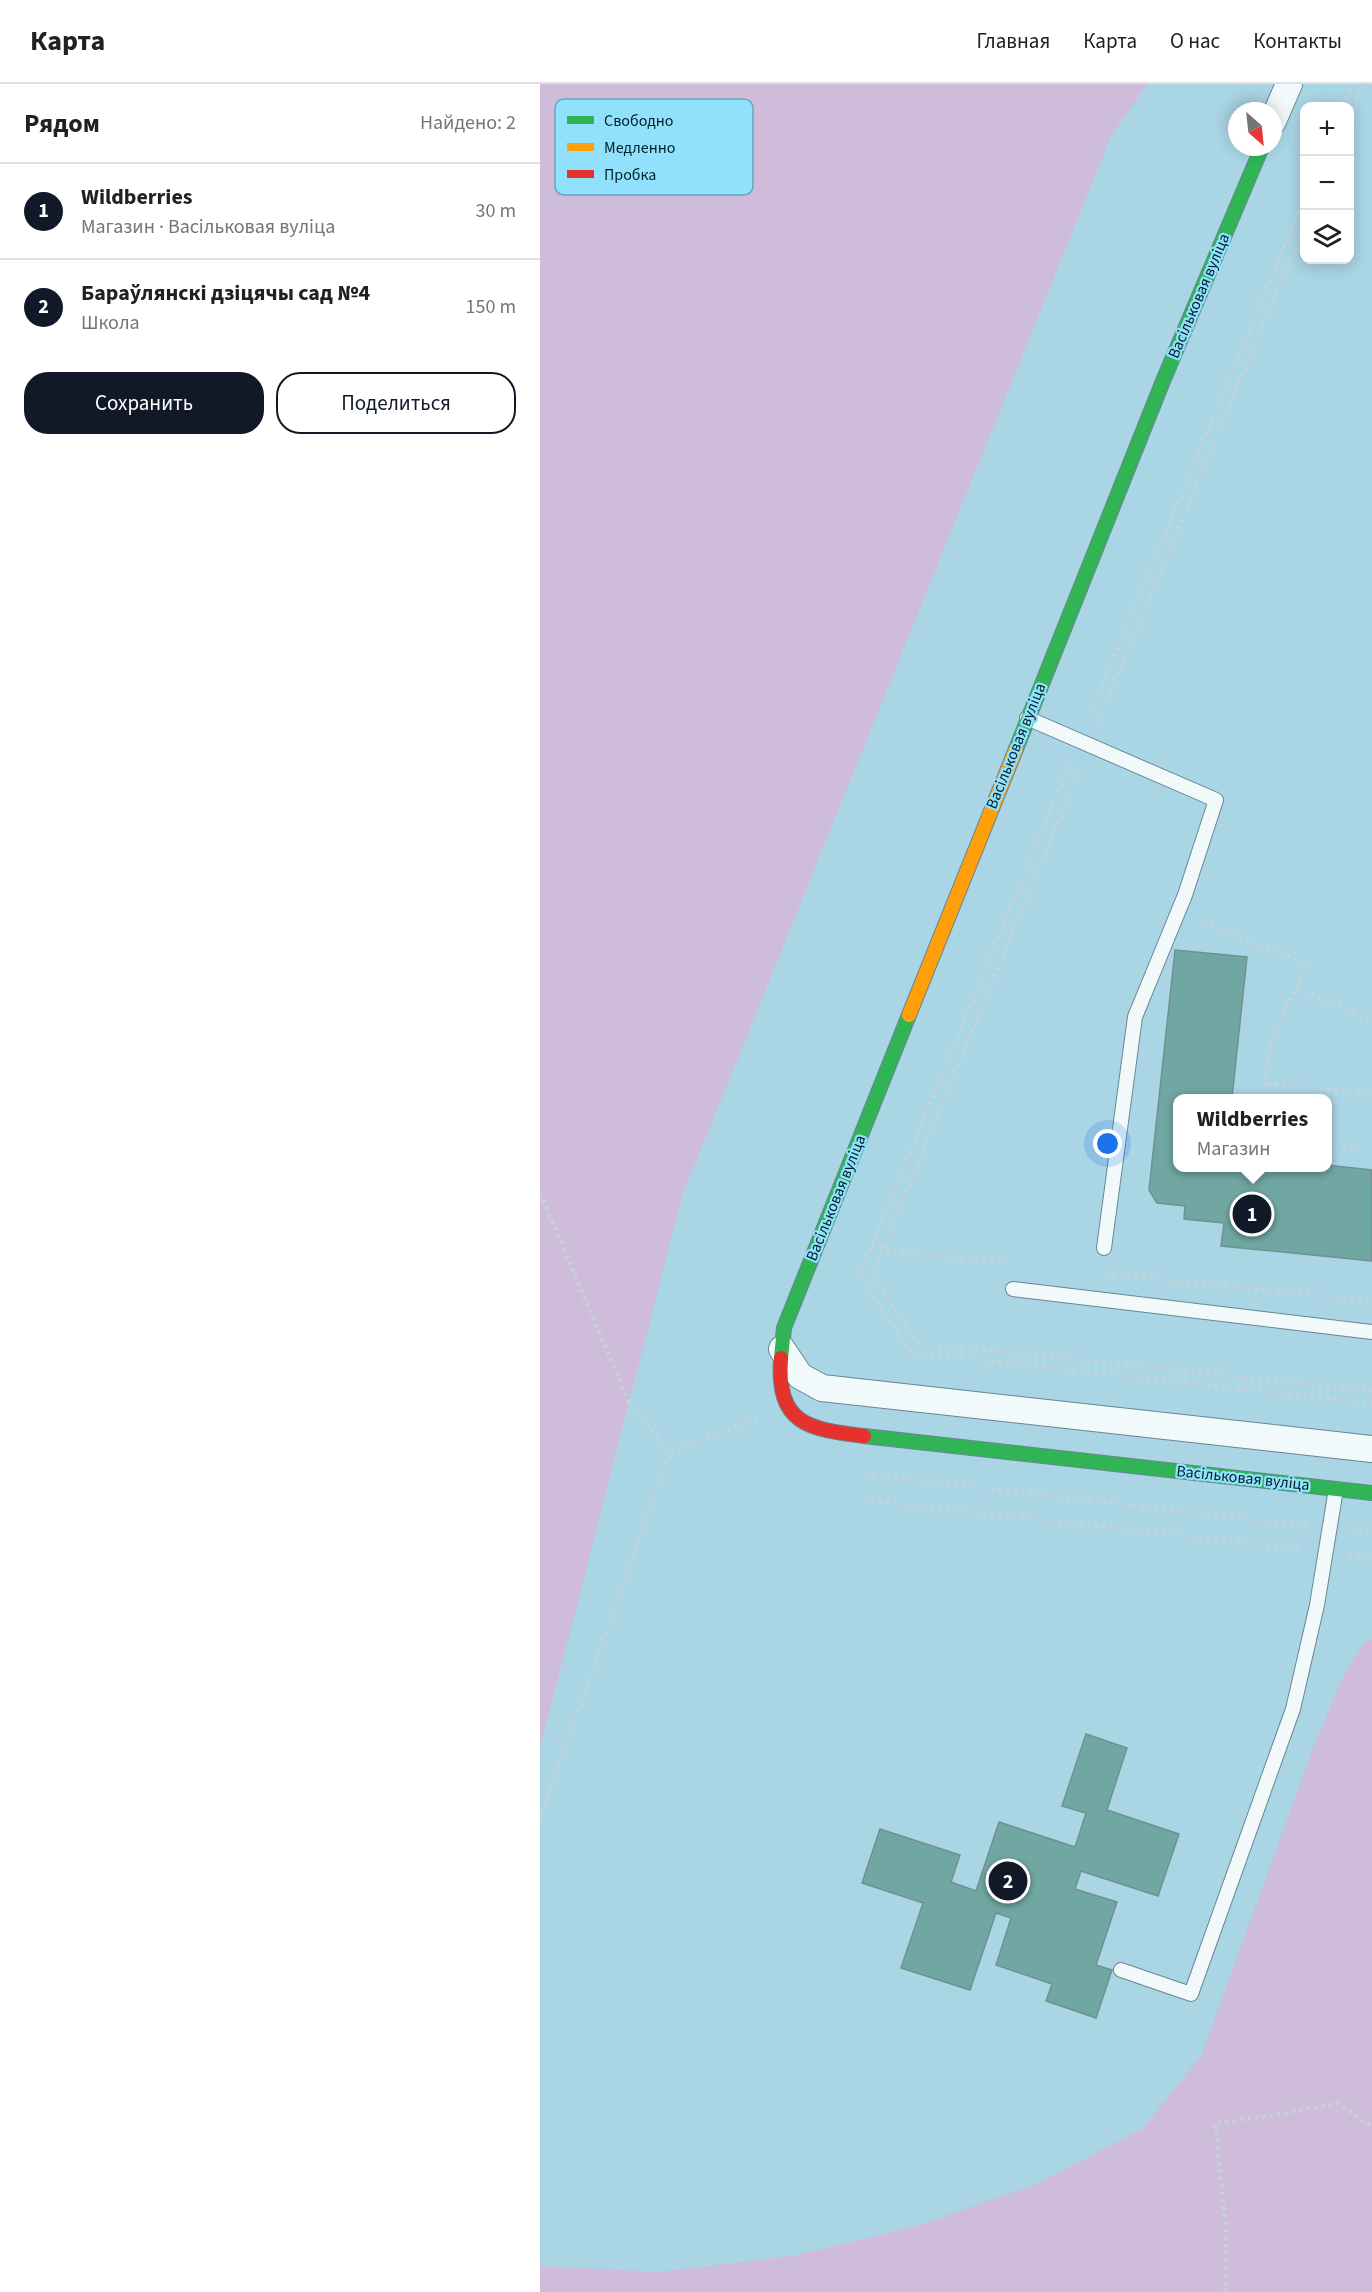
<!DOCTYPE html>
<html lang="ru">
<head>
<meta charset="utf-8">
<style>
	:root { --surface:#fff; --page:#f6f6f6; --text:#202124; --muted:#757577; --line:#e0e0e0; --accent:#111827 }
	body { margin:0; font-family:"Source Sans 3",sans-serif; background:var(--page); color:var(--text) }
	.controls { position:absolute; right:18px; top:18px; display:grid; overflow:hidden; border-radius:12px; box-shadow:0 3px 15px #0003 }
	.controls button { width:54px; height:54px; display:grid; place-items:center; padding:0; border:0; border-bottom:2px solid var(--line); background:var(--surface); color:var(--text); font:30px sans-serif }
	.compass { position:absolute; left:688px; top:18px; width:54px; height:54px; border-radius:50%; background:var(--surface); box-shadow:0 3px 15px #0003; rotate:153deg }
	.you { position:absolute; left:568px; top:1060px; width:21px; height:21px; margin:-15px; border:4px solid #fff; border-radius:50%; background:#1a73e8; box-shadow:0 0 0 9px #1a73e833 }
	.badge { display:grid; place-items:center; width:39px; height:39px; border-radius:50%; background:var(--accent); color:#fff; font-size:20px; font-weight:700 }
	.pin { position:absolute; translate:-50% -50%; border:3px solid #fff; box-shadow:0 2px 6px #0006 }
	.popup { position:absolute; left:633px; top:1010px; width:159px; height:78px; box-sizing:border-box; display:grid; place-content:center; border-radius:12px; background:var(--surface); filter:drop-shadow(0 2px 4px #0005); font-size:20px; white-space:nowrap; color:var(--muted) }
	.popup b { font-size:22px; color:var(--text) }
	.popup::after { content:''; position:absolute; left:50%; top:100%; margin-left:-12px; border:12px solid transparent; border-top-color:var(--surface) }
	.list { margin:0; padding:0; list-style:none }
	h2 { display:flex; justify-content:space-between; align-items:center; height:78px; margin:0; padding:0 24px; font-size:26px }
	h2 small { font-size:20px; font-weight:400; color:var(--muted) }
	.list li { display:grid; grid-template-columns:39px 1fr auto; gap:18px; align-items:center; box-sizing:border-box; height:96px; padding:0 24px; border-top:2px solid var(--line) }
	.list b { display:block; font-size:22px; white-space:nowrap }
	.list p { margin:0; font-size:20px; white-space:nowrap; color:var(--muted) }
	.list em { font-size:20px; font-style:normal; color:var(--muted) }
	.actions { display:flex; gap:12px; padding:18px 24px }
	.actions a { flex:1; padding:14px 0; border:2px solid var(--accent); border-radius:24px; text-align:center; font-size:21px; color:var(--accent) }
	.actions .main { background:var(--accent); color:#fff }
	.icon { flex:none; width:33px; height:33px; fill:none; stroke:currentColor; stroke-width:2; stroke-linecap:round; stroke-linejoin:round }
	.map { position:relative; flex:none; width:832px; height:2208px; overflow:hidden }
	header { display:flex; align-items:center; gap:36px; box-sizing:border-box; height:84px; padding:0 30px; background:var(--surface); border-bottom:2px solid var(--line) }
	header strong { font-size:28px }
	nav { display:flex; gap:33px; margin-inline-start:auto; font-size:21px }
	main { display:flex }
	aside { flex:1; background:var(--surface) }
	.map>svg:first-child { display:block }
</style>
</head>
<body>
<header>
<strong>Карта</strong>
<nav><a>Главная</a><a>Карта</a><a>О нас</a><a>Контакты</a></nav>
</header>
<main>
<aside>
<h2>Рядом<small>Найдено: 2</small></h2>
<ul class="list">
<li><span class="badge">1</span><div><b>Wildberries</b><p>Магазин · Васільковая вуліца</p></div><em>30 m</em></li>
<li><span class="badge">2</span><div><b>Бараўлянскі дзіцячы сад №4</b><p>Школа</p></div><em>150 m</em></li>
</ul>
<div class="actions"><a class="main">Сохранить</a><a>Поделиться</a></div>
</aside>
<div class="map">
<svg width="832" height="2208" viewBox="0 0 832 2208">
	<rect width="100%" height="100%" fill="#aad5e4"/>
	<!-- green -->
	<g fill="#cfbcda">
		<polygon points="0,0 608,0 572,50 142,1112 0,1665"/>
		<polygon points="832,1555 832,2208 0,2208 0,2182 119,2188 252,2172 373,2143 495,2101 603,2044 661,1972 774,1661 804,1591 824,1558"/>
	</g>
	<!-- building -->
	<g fill="#71a7a3" stroke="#709192" stroke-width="1.5">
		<polygon points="635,866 707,873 692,1014 637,1014 637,1084 725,1085 787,1084 787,1081 832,1086 832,1177 681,1162 684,1139 644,1135 645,1122 617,1119 609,1106"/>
		<polygon points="546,1650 587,1664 567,1726 639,1750 618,1812 541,1787 535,1805 577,1818 556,1881 572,1886 556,1934 506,1917 512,1900 456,1881 471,1834 456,1829 430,1906 361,1884 383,1819 322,1799 340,1745 420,1771 411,1798 436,1807 459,1738 535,1763 546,1729 522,1722"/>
	</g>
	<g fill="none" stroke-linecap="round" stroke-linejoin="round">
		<!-- lane casing -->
		<g stroke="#688792" stroke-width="16">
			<g id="lane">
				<polyline points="487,634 676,716 645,811 595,933 564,1164"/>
				<polyline points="473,1205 832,1248"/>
				<polyline points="581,1886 651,1910 753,1625 777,1521 796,1405"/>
			</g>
		</g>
		<!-- street casing -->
		<g stroke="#688792" stroke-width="28">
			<g id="street">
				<polyline points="733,37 749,0"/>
				<polyline points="242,1265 260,1292 282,1304 832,1365"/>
			</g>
		</g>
		<!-- fast casing -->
		<g stroke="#688792" stroke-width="16">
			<g id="fast">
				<polyline points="476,665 623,297 722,63"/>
				<polyline points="241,1274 244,1244 369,931"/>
				<polyline points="324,1352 832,1409"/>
			</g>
		</g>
		<!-- slow casing -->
		<g stroke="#688792" stroke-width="16">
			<polyline id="slow" points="369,931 476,665"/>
		</g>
		<!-- jam casing -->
		<g stroke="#688792" stroke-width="16">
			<path id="jam" d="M 241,1274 C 236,1341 269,1345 324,1352"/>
		</g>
		<!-- path -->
		<g stroke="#c5d3d8" stroke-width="4" stroke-dasharray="3 4.5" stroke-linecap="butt">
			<polyline points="803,22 813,0"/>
			<polyline points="810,32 823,0"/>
			<polyline points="548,635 764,115"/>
			<polyline points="558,639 764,141"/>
			<polyline points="530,678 320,1190 369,1268 832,1319"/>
			<polyline points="541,682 332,1191 378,1259 832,1307"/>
			<polyline points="664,839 768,880 731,955 723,1014"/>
			<polyline points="757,905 832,936"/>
			<polyline points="727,999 832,1010"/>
			<polyline points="787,1063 832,1068"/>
			<polyline points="0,1109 89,1318 130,1368"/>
			<polyline points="332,1161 353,1168 471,1180"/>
			<polyline points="565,1190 832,1217"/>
			<polyline points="325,1390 769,1442"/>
			<polyline points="324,1416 763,1465"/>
			<polyline points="812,1446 832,1448"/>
			<polyline points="809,1470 832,1473"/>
			<polyline points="0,1734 130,1368 218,1334"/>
			<polyline points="685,2208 686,2147 675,2039 736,2031 797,2019 832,2043"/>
		</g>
		<!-- lane -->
		<use href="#lane" stroke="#f2f9fb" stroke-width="14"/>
		<!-- street -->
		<use href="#street" stroke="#f2f9fb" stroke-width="26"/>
		<!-- fast -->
		<use href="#fast" stroke="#30b455" stroke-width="14"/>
		<!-- slow -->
		<use href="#slow" stroke="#ff9f0a" stroke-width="14"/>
		<!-- jam -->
		<use href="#jam" stroke="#e5322d" stroke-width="14"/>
	</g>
	<g text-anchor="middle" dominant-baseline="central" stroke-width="4.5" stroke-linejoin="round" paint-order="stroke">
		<!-- street labels -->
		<g font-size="16" fill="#00202a" stroke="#92e1fc">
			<text transform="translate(659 212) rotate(-67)">Васільковая вуліца</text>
			<text transform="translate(476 662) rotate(-68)">Васільковая вуліца</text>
			<text transform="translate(296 1114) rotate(-68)">Васільковая вуліца</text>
			<text transform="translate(703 1394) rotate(6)">Васільковая вуліца</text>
		</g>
	</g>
	<!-- legend -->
	<rect x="15" y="15" width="198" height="96" rx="9" fill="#92e1fc" stroke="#66a7bd" stroke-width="1.5"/>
	<rect x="27" y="32" width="27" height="8" fill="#30b455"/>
	<rect x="27" y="59" width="27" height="8" fill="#ff9f0a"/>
	<rect x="27" y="86" width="27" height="8" fill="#e5322d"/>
	<g font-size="16" fill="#00202a">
		<text x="64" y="42">Свободно</text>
		<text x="64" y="69">Медленно</text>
		<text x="64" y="96">Пробка</text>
	</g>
</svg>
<div class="controls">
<button>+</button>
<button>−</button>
<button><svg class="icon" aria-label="layers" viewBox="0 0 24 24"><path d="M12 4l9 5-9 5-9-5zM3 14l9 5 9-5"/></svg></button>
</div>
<svg class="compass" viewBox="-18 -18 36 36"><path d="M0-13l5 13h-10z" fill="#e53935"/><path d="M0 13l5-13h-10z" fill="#757577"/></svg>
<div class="you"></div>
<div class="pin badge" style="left:712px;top:1130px">1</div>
<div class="popup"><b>Wildberries</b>Магазин</div>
<div class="pin badge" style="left:468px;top:1797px">2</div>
</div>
</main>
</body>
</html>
